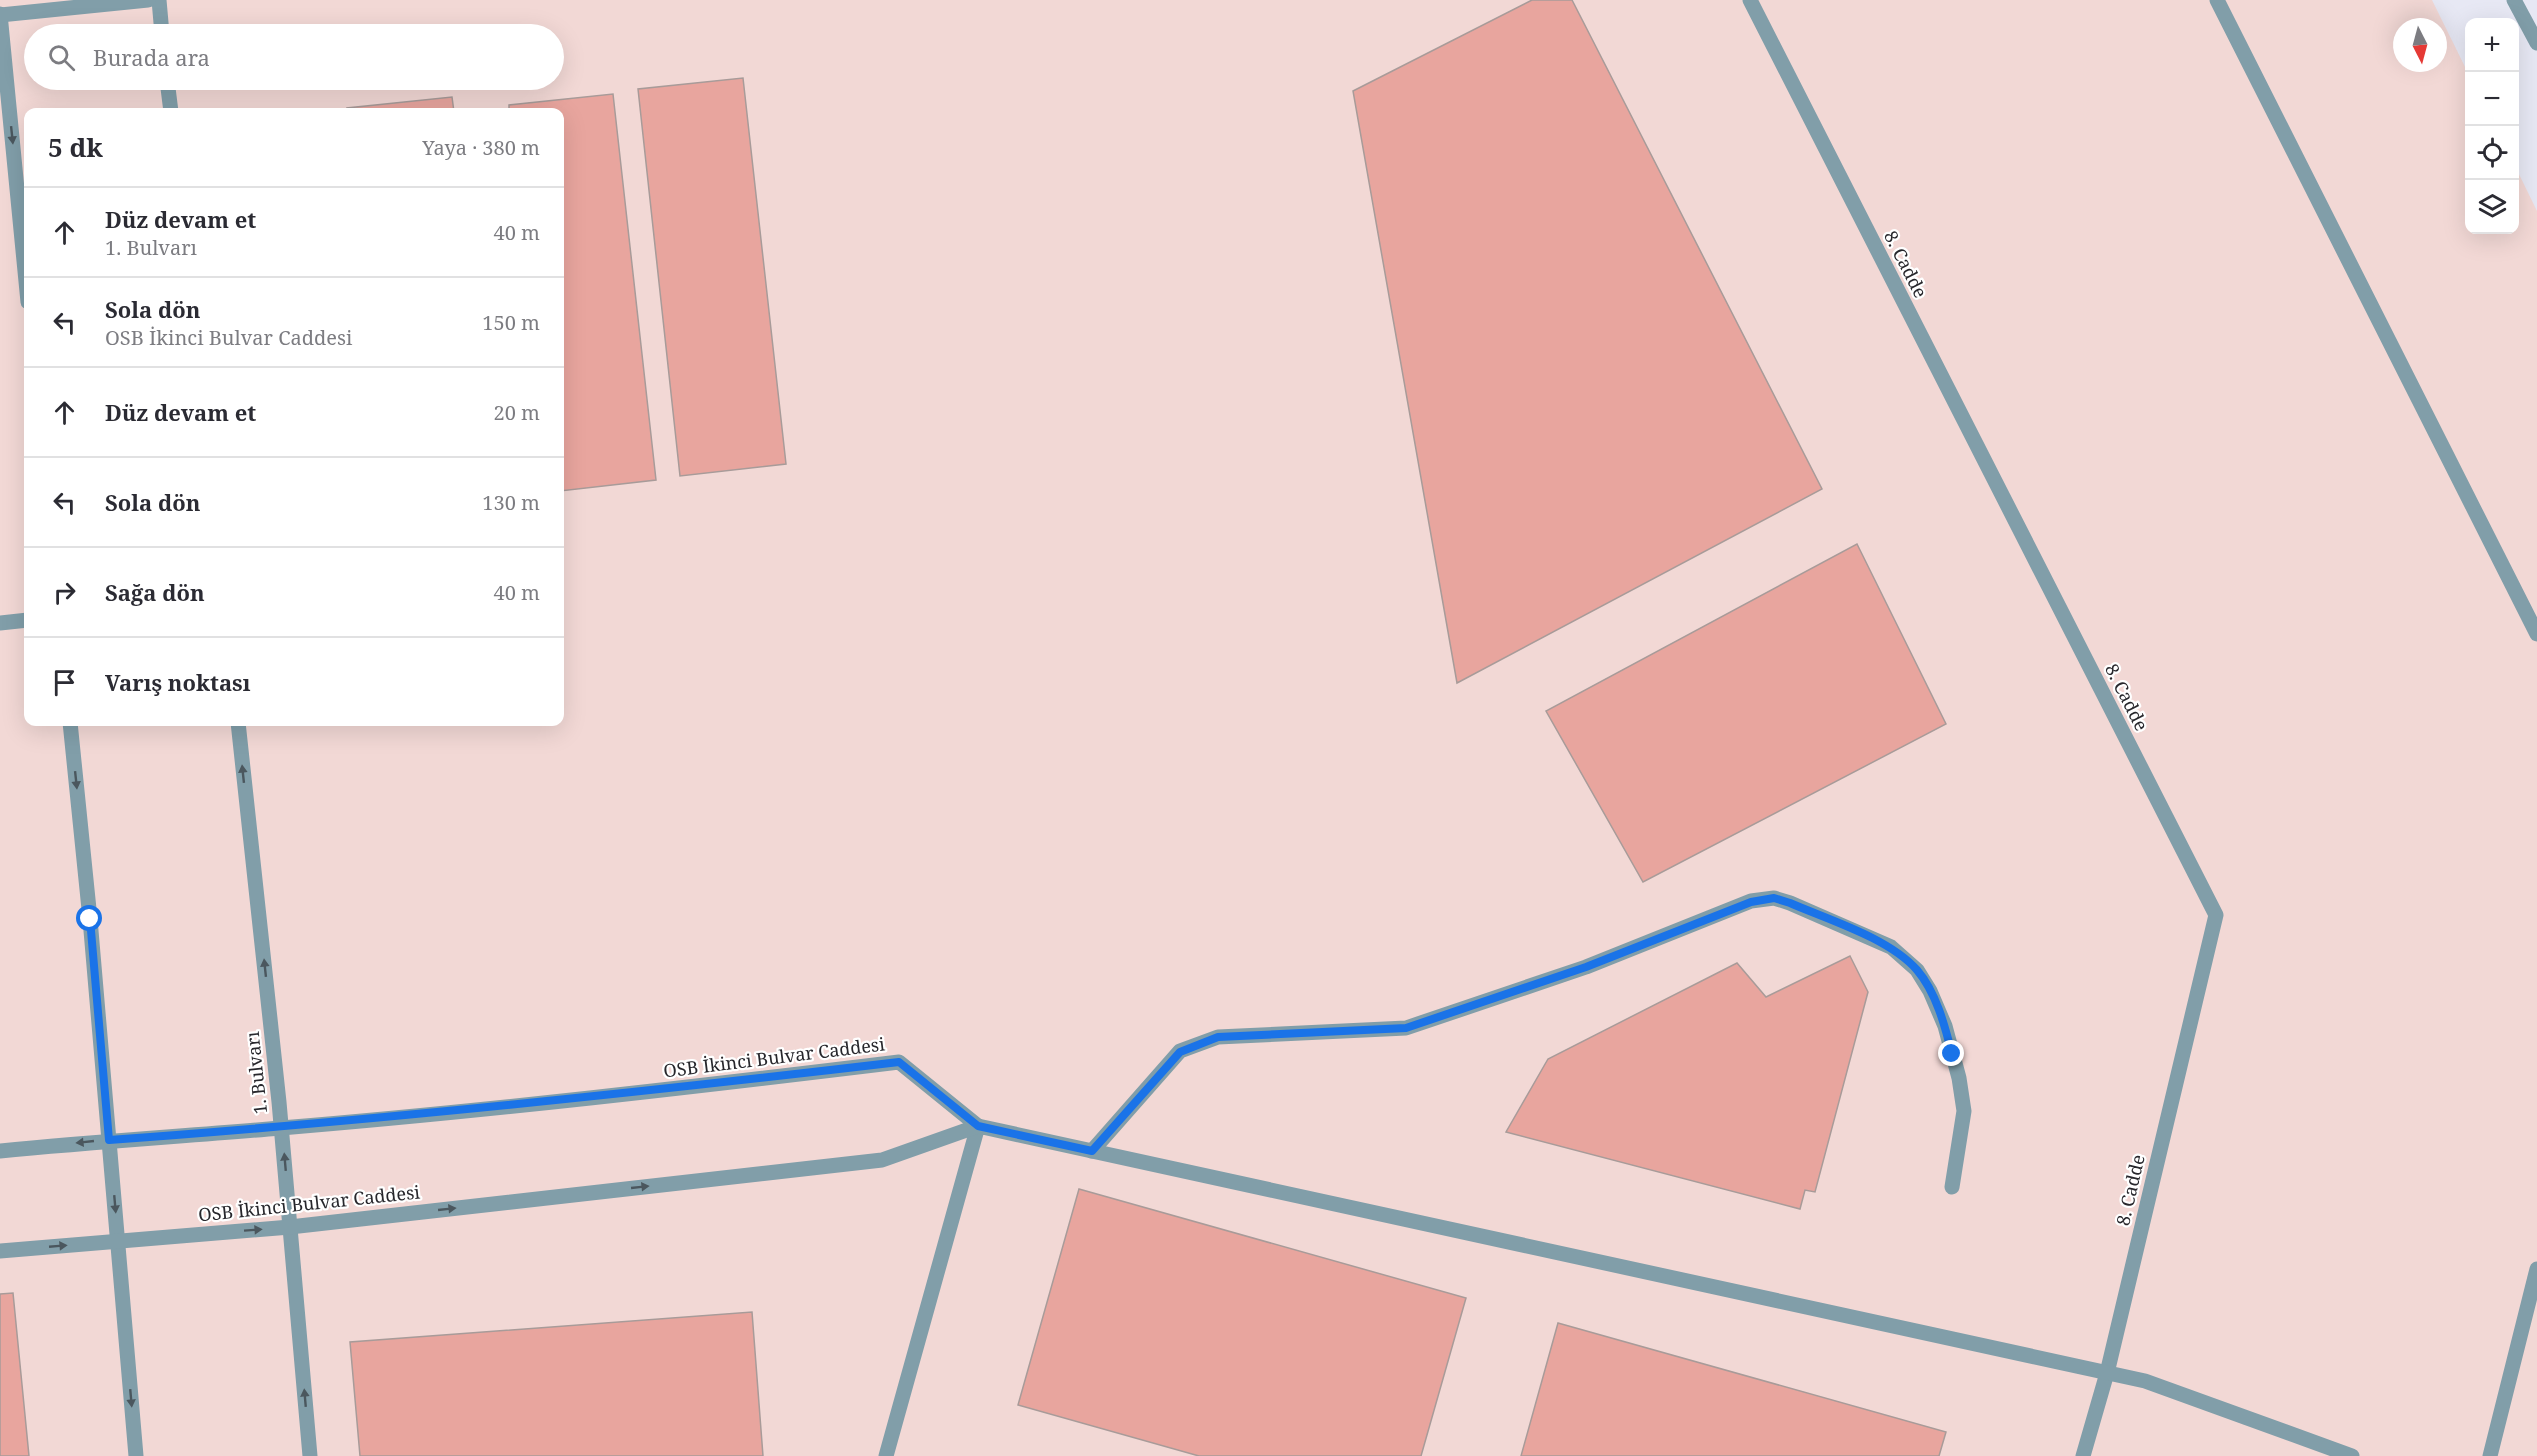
<!DOCTYPE html>
<html lang="tr">
<head>
<meta charset="utf-8">
<style>
	:root { --surface:#fff; --page:#f2f2f3; --text:#2b2b33; --muted:#7c7c81; --line:#e1e1e2 }
	body { margin:0; font-family:"Noto Serif",serif; background:var(--page); color:var(--text) }
	.controls { position:absolute; right:18px; top:18px; display:grid; overflow:hidden; border-radius:12px; box-shadow:0 6px 24px #0002 }
	.controls button { width:54px; height:54px; display:grid; place-items:center; padding:0; border:0; border-bottom:2px solid var(--line); background:var(--surface); color:var(--text); font:30px sans-serif }
	.compass { position:absolute; left:2393px; top:18px; width:54px; height:54px; border-radius:50%; background:var(--surface); box-shadow:0 6px 24px #0002; rotate:174deg }
	.stop { position:absolute; width:18px; height:18px; margin:-14px; border:4px solid #1a73e8; border-radius:50%; background:#fff }
	.stop.end { background:#1a73e8; border-color:#fff; box-shadow:0 2px 6px #0008 }
	.list { margin:0; padding:0; list-style:none }
	h2 { display:flex; justify-content:space-between; align-items:center; height:78px; margin:0; padding:0 24px; font-size:26px }
	h2 small { font-size:20px; font-weight:400; color:var(--muted) }
	.list li { display:grid; grid-template-columns:39px 1fr auto; gap:18px; align-items:center; box-sizing:border-box; height:90px; padding:0 24px; border-top:2px solid var(--line) }
	.list b { display:block; font-size:22px; white-space:nowrap }
	.list p { margin:0; font-size:20px; white-space:nowrap; color:var(--muted) }
	.list em { font-size:20px; font-style:normal; color:var(--muted) }
	.icon { flex:none; width:33px; height:33px; fill:none; stroke:currentColor; stroke-width:2; stroke-linecap:round; stroke-linejoin:round }
	.map { position:relative; flex:none; width:2537px; height:1456px; overflow:hidden }
	.search { position:absolute; background:var(--surface); box-shadow:0 6px 24px #0002; left:24px; top:24px; width:540px; height:66px; display:flex; align-items:center; gap:15px; box-sizing:border-box; padding:0 21px; border-radius:33px; color:var(--muted); font-size:22px }
	.panel { position:absolute; background:var(--surface); box-shadow:0 6px 24px #0002; left:24px; top:108px; width:540px; height:618px; border-radius:12px }
	.map>svg:first-child { display:block }
</style>
</head>
<body>
<div class="map">
<svg width="2537" height="1456" viewBox="0 0 2537 1456">
	<rect width="100%" height="100%" fill="#e7e8f4"/>
	<!-- industrial -->
	<path fill="#f2d8d5" fill-rule="evenodd" d="M 0,0 L 2432,0 L 2469,75 L 2470,230 L 2514,230 L 2515,166 L 2537,211 L 2537,1456 L 0,1456 ZM 2402,27 L 2438,27 L 2438,63 L 2402,63 ZM 34,34 L 554,34 L 554,80 L 34,80 ZM 28,112 L 560,112 L 560,722 L 28,722 Z"/>
	<!-- building -->
	<g fill="#e8a59e" stroke="#a89b99" stroke-width="1.5">
		<polygon points="1532,0 1572,0 1822,489 1457,683 1353,91"/>
		<polygon points="743,78 786,464 680,476 638,89"/>
		<polygon points="613,94 656,480 560,491 560,112 509,112 509,105"/>
		<polygon points="452,97 454,112 348,112 347,108"/>
		<polygon points="1857,544 1946,724 1643,882 1546,711"/>
		<polygon points="1850,956 1868,992 1815,1192 1805,1190 1800,1209 1506,1132 1548,1059 1737,963 1766,997"/>
		<polygon points="1079,1189 1466,1298 1421,1456 1199,1456 1018,1405"/>
		<polygon points="13,1293 29,1456 0,1456 0,1294"/>
		<polygon points="752,1312 763,1456 360,1456 350,1342"/>
		<polygon points="1558,1323 1946,1432 1939,1456 1521,1456"/>
	</g>
	<g fill="none" stroke-linecap="round" stroke-linejoin="round">
		<!-- service -->
		<g stroke="#819ea9" stroke-width="15">
			<polyline points="0,623 28,620"/>
			<polyline points="1092,1151 1180,1051 1218,1037 1406,1028 1586,967 1751,901 1774,898 1790,903 1891,947 1917,970 1930,991 1945,1026 1959,1078 1964,1111 1952,1187"/>
		</g>
		<!-- minor -->
		<g stroke="#819ea9" stroke-width="15">
			<polyline points="1750,0 2216,915 2107,1373 2083,1456"/>
			<polyline points="2217,0 2537,634"/>
			<polyline points="2514,0 2537,43"/>
			<polyline points="886,1456 978,1126 2145,1381 2352,1456"/>
			<polyline points="2490,1456 2537,1269"/>
		</g>
		<!-- tertiary -->
		<g stroke="#819ea9" stroke-width="15">
			<polyline points="159,0 162,34"/>
			<polyline points="0,14 28,302"/>
			<polyline points="0,15 148,0"/>
			<polyline points="167,80 171,112"/>
			<polyline points="70,722 90,919 136,1456"/>
			<polyline points="238,722 279,1102 310,1456"/>
			<path d="M 0,1151 C 93,1142 187,1136 281,1128 C 487,1111 693,1087 899,1062 L 978,1126"/>
			<polyline points="0,1251 290,1227 882,1160 978,1126"/>
		</g>
	</g>
	<!-- one-way arrows -->
	<defs><path id="oneway-solid" d="M-6-.8H1V-3.2L6.5 0L1 3.2V.8H-6Z" transform="scale(1.5)"/></defs>
	<g fill="#4b575e">
		<use href="#oneway-solid" transform="translate(12 135) rotate(84)"/>
		<use href="#oneway-solid" transform="translate(243 774) rotate(-96)"/>
		<use href="#oneway-solid" transform="translate(76 780) rotate(84)"/>
		<use href="#oneway-solid" transform="translate(265 968) rotate(-96)"/>
		<use href="#oneway-solid" transform="translate(85 1142) rotate(174)"/>
		<use href="#oneway-solid" transform="translate(285 1162) rotate(-95)"/>
		<use href="#oneway-solid" transform="translate(640 1187) rotate(-6)"/>
		<use href="#oneway-solid" transform="translate(115 1204) rotate(85)"/>
		<use href="#oneway-solid" transform="translate(447 1209) rotate(-6)"/>
		<use href="#oneway-solid" transform="translate(253 1230) rotate(-4)"/>
		<use href="#oneway-solid" transform="translate(58 1246) rotate(-5)"/>
		<use href="#oneway-solid" transform="translate(131 1398) rotate(85)"/>
		<use href="#oneway-solid" transform="translate(305 1398) rotate(-95)"/>
	</g>
	<g fill="none" stroke-linecap="round" stroke-linejoin="round">
		<!-- route -->
		<path stroke="#1a73e8" stroke-width="8" d="M 90,919 L 109,1140 C 373,1121 636,1093 899,1062 L 978,1126 L 1092,1151 L 1180,1052 L 1218,1037 L 1406,1028 L 1586,967 L 1751,902 L 1774,898 L 1790,903 C 1829,920 1889,938 1917,970 C 1936,992 1945,1026 1952,1054"/>
	</g>
	<g text-anchor="middle" dominant-baseline="central" stroke-width="4.5" stroke-linejoin="round" paint-order="stroke">
		<!-- street labels -->
		<g font-size="18" fill="#27272c" stroke="#fff">
			<text transform="translate(1906 264) rotate(63)">8. Cadde</text>
			<text transform="translate(2127 697) rotate(63)">8. Cadde</text>
			<text transform="translate(774 1057) rotate(-7)">OSB İkinci Bulvar Caddesi</text>
			<text transform="translate(256 1073) rotate(-96)">1. Bulvarı</text>
			<text transform="translate(2130 1190) rotate(-77)">8. Cadde</text>
			<text transform="translate(309 1203) rotate(-6)">OSB İkinci Bulvar Caddesi</text>
		</g>
	</g>
</svg>
<div class="controls">
<button>+</button>
<button>−</button>
<button><svg class="icon" aria-label="locate" viewBox="0 0 24 24"><circle cx="12" cy="12" r="6"/><path d="M12 2v4M12 18v4M2 12h4M18 12h4"/></svg></button>
<button><svg class="icon" aria-label="layers" viewBox="0 0 24 24"><path d="M12 4l9 5-9 5-9-5zM3 14l9 5 9-5"/></svg></button>
</div>
<svg class="compass" viewBox="-18 -18 36 36"><path d="M0-13l5 13h-10z" fill="#e53935"/><path d="M0 13l5-13h-10z" fill="#7c7c81"/></svg>
<div class="stop" style="left:90px;top:919px"></div>
<div class="stop end" style="left:1952px;top:1054px"></div>
<div class="search"><svg class="icon" aria-label="search" viewBox="0 0 24 24"><circle cx="10" cy="10" r="6"/><path d="M15 15l6 6"/></svg>Burada ara</div>
<section class="panel">
<h2>5 dk<small>Yaya · 380 m</small></h2>
<ul class="list">
<li><svg class="icon" aria-label="ahead" viewBox="0 0 24 24"><path d="M12 20V5M6 11l6-6 6 6"/></svg><div><b>Düz devam et</b><p>1. Bulvarı</p></div><em>40 m</em></li>
<li><svg class="icon" aria-label="left" viewBox="0 0 24 24"><path d="M17 20v-9H6M10 6l-5 5 5 5"/></svg><div><b>Sola dön</b><p>OSB İkinci Bulvar Caddesi</p></div><em>150 m</em></li>
<li><svg class="icon" aria-label="ahead" viewBox="0 0 24 24"><path d="M12 20V5M6 11l6-6 6 6"/></svg><div><b>Düz devam et</b></div><em>20 m</em></li>
<li><svg class="icon" aria-label="left" viewBox="0 0 24 24"><path d="M17 20v-9H6M10 6l-5 5 5 5"/></svg><div><b>Sola dön</b></div><em>130 m</em></li>
<li><svg class="icon" aria-label="right" viewBox="0 0 24 24"><path d="M7 20v-9h11M14 6l5 5-5 5"/></svg><div><b>Sağa dön</b></div><em>40 m</em></li>
<li><svg class="icon" aria-label="arrive" viewBox="0 0 24 24"><path d="M6 21V4h12l-3 4 3 4H6"/></svg><div><b>Varış noktası</b></div></li>
</ul>
</section>
</div>
</body>
</html>
